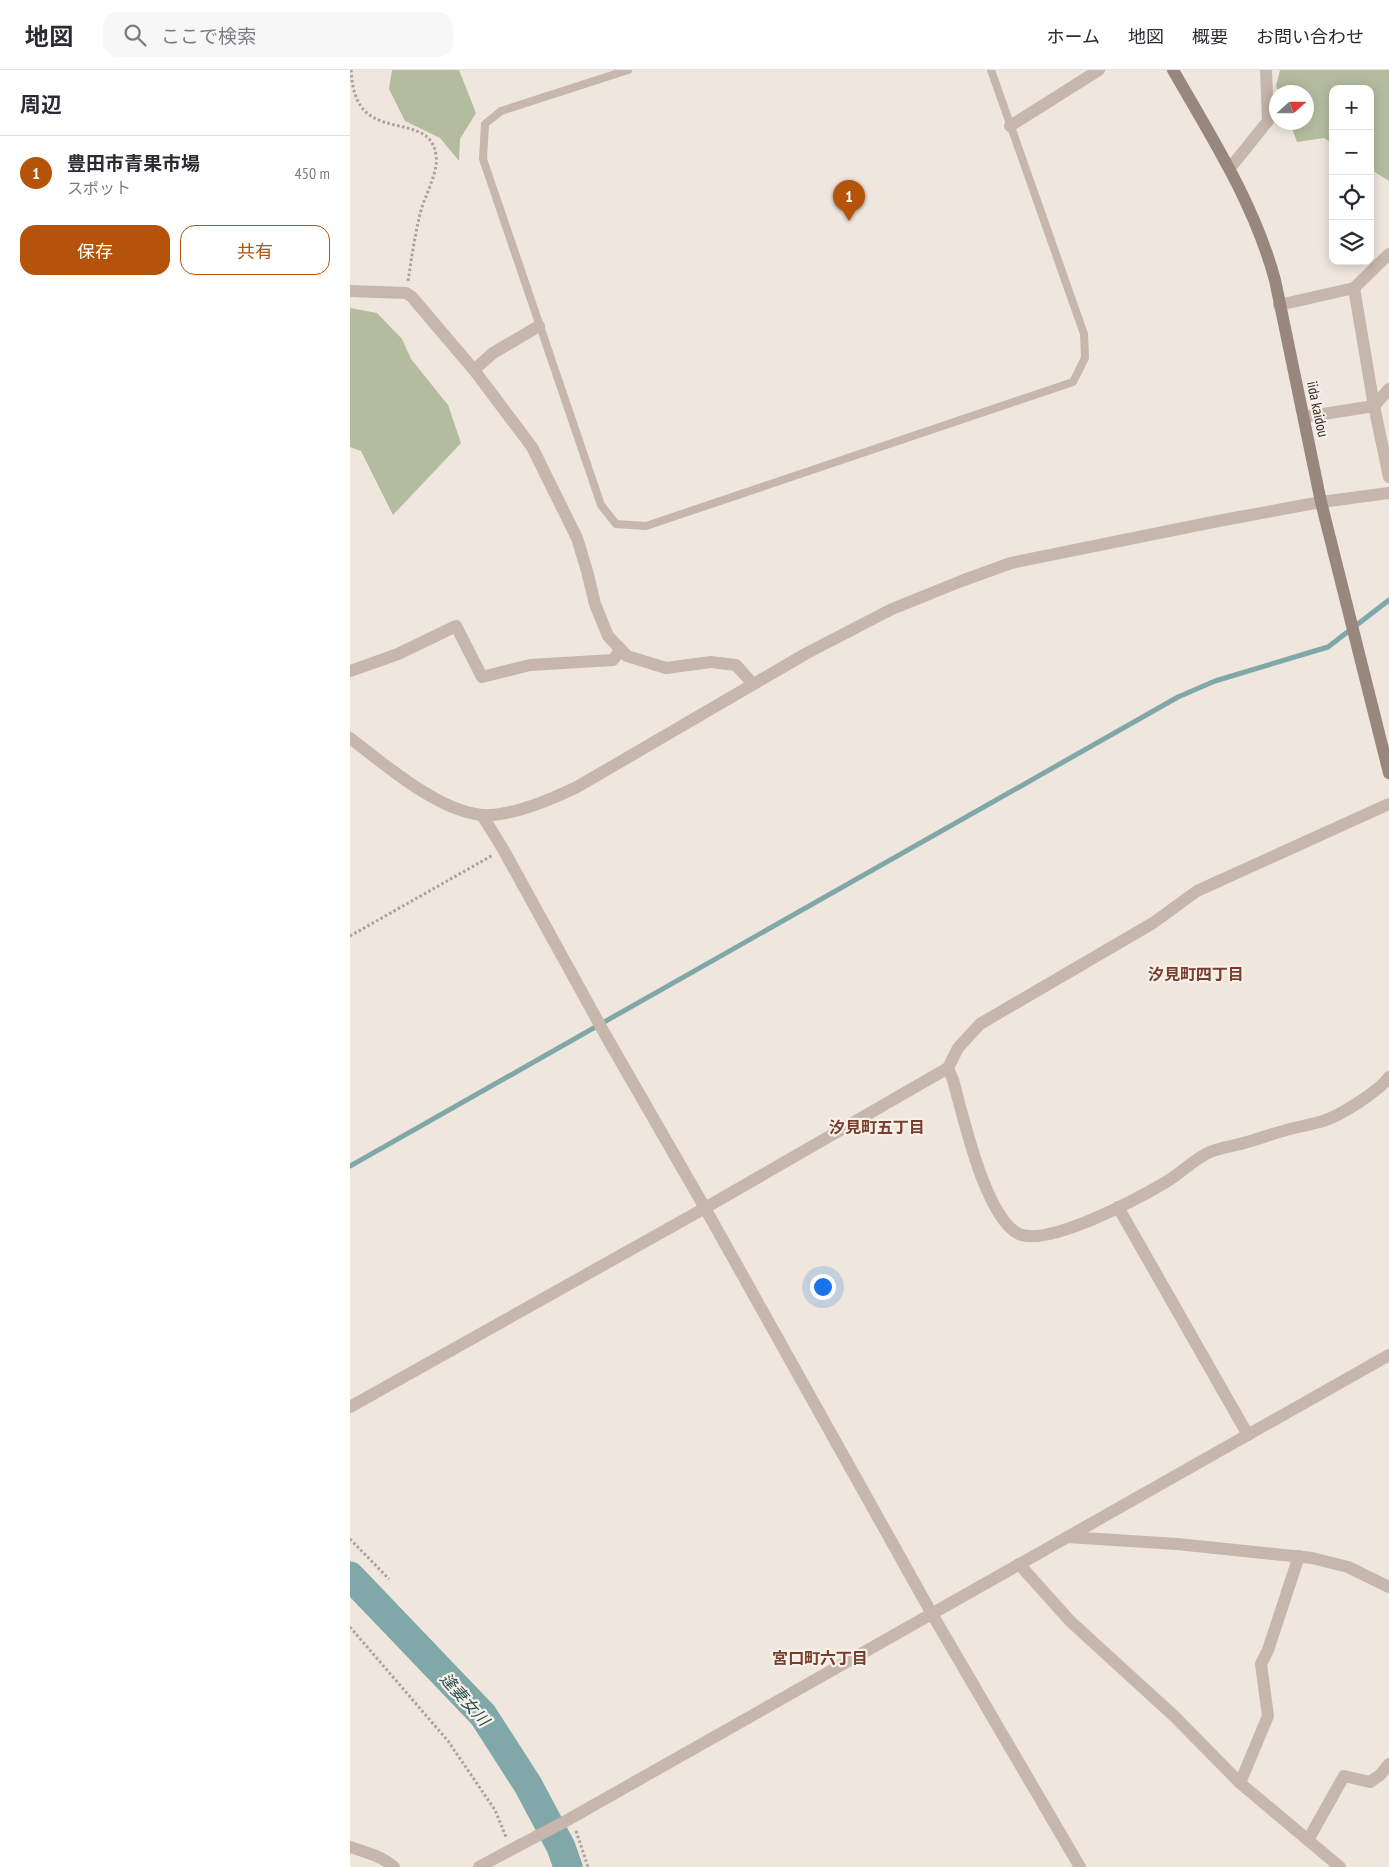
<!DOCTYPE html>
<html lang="ja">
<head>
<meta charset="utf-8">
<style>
	:root { --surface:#fff; --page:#f7f7f7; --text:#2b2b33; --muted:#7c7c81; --line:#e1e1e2; --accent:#b45309 }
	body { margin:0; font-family:"PT Sans Narrow","Noto Sans JP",sans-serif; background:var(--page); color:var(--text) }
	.controls { position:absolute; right:15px; top:15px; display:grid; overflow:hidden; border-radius:10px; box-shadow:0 2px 12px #0003 }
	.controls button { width:45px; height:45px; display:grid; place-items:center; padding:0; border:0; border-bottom:1px solid var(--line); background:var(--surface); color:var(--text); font:25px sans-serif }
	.compass { position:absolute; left:919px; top:15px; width:45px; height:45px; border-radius:50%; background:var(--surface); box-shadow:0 2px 12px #0003; rotate:69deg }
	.you { position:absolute; left:472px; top:1216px; width:18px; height:18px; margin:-12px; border:4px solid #fff; border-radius:50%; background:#1a73e8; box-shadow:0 0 0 8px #1a73e833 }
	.badge { display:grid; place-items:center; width:32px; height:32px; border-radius:50%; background:var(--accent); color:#fff; font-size:16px; font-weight:700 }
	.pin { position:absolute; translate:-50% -41px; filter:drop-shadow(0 1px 2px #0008) }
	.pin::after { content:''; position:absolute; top:26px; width:18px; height:15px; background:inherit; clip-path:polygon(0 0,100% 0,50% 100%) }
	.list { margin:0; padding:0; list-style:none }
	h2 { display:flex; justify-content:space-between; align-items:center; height:65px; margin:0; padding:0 20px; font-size:21px }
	h2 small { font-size:16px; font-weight:400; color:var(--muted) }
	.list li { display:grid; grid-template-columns:32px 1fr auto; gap:15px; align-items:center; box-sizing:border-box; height:75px; padding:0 20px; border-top:1px solid var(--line) }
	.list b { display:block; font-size:19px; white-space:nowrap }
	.list p { margin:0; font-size:16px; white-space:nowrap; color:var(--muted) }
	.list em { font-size:16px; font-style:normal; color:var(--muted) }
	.actions { display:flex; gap:10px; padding:15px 20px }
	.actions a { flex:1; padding:11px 0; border:1px solid var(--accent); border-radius:15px; text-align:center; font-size:18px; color:var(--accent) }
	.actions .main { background:var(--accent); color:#fff }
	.icon { flex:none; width:28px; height:28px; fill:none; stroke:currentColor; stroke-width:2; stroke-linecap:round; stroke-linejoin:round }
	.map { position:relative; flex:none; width:1039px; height:1797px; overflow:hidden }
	header { display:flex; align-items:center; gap:30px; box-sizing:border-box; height:70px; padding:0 25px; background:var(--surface); border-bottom:1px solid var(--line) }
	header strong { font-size:24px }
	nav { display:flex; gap:28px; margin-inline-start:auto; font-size:18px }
	.search { width:350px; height:45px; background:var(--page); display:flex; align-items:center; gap:12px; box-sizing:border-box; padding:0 18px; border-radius:15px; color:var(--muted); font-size:19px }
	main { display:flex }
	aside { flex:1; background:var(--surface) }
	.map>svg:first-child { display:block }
</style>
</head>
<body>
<header>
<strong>地図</strong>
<div class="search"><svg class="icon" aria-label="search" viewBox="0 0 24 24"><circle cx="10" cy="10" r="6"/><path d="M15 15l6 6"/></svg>ここで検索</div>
<nav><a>ホーム</a><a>地図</a><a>概要</a><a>お問い合わせ</a></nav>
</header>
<main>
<aside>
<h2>周辺<small></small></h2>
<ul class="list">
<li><span class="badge">1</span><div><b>豊田市青果市場</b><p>スポット</p></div><em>450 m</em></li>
</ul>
<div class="actions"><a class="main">保存</a><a>共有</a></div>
</aside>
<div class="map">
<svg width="1039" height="1797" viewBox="0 0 1039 1797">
	<rect width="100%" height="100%" fill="#efe6dd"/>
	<!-- green -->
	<g fill="#b3bc9f">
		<polygon points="42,0 109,0 126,43 110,69 109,91 90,68 55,51 39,19"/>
		<polygon points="930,0 1039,0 1039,111 1020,99 1020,19 983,19 983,74 974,68 947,72 940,53 956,52 956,22 929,22 926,16"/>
		<polygon points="0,238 27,243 52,269 61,289 98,335 111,373 43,445 11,381 0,377"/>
	</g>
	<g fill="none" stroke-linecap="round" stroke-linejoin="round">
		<!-- stream -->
		<polyline stroke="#80a8a8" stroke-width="5" points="0,1096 828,627 865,611 978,577 1039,530"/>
		<!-- river -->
		<polyline stroke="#80a8a8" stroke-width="29" points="0,1506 133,1645 178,1715 211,1777 218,1797"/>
		<!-- path -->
		<g stroke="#b1a095" stroke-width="3" stroke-dasharray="2.5 2.5" stroke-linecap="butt">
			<path d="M 1,0 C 2,14 4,28 13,39 C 34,64 81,48 86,85 C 89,102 74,127 70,144 C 65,166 61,189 58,212"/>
			<polyline points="0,866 143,785"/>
			<polyline points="0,1469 39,1509"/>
			<polyline points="0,1557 98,1671 145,1740 156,1767"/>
			<polyline points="226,1761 238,1797"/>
		</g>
		<!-- service -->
		<polyline stroke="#c6b6ab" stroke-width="8" points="278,0 151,41 135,54 133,89 251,435 266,454 296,456 723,312 735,288 734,264 641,0"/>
		<!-- minor -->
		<g stroke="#c6b6ab" stroke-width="12">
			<polyline points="660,56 749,0"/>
			<polyline points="880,98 918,51 916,0"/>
			<polyline points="1004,218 1024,336 1039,407"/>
			<polyline points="0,221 56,223 62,227 124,300 182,377 227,468 237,501 245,534 258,566 277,586 316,598 361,592 386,595 403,614"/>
			<polyline points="929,235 1004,218 1039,184"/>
			<polyline points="124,300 143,283 189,256"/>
			<polyline points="954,347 1024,336 1039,319"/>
			<polyline points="0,601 48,584 106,556 132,607 180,595 263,590 271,579"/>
			<polyline points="132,745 153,779 256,966 355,1138 582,1544 730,1797"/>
			<path d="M 598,998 L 603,1010 C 613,1045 635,1148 669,1164 C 699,1177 789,1128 816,1112 C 831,1103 844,1089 860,1082 C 871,1077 885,1076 897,1072 C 909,1069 921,1064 933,1061 C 946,1057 960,1055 973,1051 C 990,1046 1029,1021 1039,1007"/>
			<polyline points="768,1137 898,1365"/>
			<polyline points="0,1337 355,1138 598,998 608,978 630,954 803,853 847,821 1039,734"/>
			<polyline points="717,1467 827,1474 962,1488 998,1497 1039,1517"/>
			<polyline points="669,1494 720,1551 824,1646 890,1713 990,1797"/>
			<polyline points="890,1713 918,1646 911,1594 918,1580 949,1486"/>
			<polyline points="214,1752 1039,1285"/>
			<polyline points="958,1770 994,1706 1020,1712 1030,1705 1039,1694"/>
			<path d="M 0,1777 C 15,1782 32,1786 44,1797"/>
			<polyline points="129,1797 168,1776"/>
		</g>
		<!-- tertiary -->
		<g stroke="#c6b6ab" stroke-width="12">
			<path d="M 0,668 C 34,694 88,741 132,745 C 160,747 202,729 227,717 L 457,583 L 542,539 L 614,510 L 661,493 L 868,451 L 971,432 L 1039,423"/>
			<polyline points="168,1776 214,1752"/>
		</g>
		<!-- secondary -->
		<path stroke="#99867c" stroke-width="12" d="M 823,0 C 862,68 904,133 925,210 L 971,432 L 1039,703"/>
	</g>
	<g text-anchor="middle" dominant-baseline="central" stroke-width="4.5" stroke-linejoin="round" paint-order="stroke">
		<!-- street labels -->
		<g font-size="15" fill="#342c29" stroke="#f7f0e9">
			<text transform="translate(968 339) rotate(78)">iida kaidou</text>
		</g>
		<!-- neighbourhood labels -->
		<g font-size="16" font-weight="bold" fill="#793d2c" stroke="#f7f0e9">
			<text x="846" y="904">汐見町四丁目</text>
			<text x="527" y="1057">汐見町五丁目</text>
			<text x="470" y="1588">宮口町六丁目</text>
		</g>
		<!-- water labels -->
		<g font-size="16" font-style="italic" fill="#244f50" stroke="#f7f0e9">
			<text transform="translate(115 1629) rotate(48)">逢妻女川</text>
		</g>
	</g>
</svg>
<div class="controls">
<button>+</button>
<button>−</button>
<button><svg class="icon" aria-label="locate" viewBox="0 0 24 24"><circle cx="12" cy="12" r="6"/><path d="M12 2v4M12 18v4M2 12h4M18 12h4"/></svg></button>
<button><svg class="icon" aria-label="layers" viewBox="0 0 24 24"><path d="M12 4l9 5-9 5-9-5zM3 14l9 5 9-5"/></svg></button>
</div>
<svg class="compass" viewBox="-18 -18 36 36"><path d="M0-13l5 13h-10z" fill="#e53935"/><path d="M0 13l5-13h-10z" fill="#7c7c81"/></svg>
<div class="you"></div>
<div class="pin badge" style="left:499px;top:151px">1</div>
</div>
</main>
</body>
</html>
